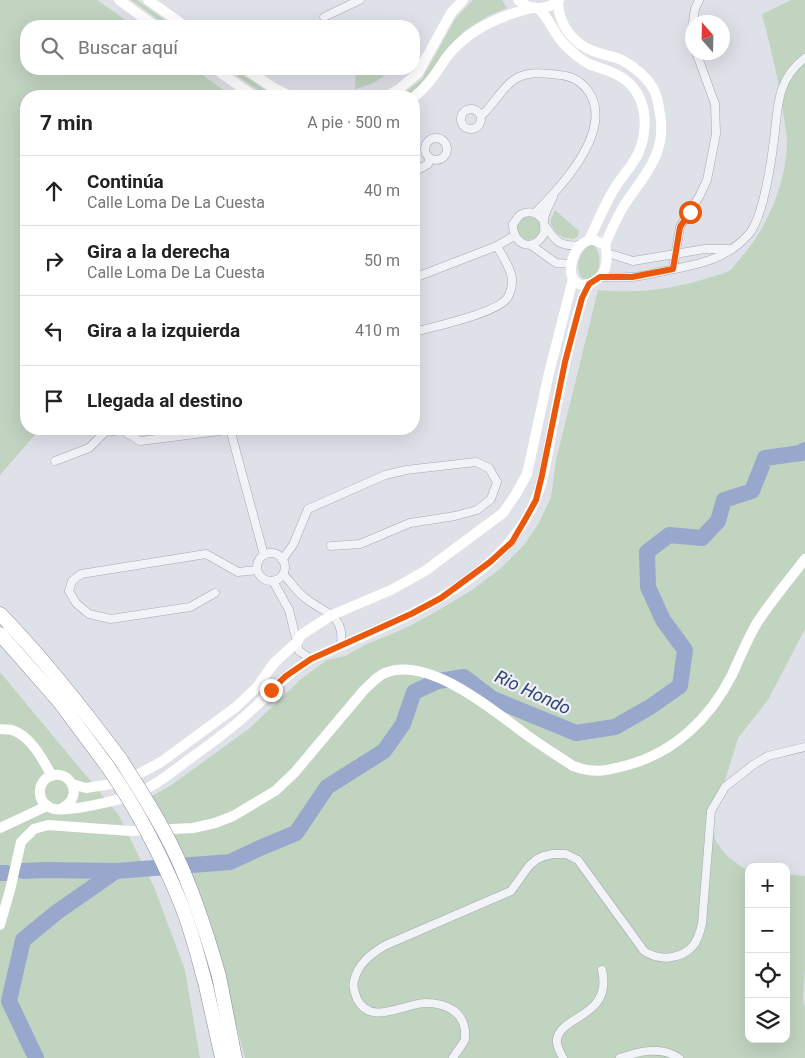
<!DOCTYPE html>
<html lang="es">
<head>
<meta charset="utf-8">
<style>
	:root { --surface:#fff; --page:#f6f6f6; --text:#222; --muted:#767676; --line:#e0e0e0 }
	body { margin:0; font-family:Roboto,sans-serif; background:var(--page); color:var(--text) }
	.controls { position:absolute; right:15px; bottom:15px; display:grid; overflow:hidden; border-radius:10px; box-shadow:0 5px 20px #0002 }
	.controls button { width:45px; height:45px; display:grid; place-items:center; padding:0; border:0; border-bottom:1px solid var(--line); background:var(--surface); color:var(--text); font:25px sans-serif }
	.compass { position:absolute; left:685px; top:15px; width:45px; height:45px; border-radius:50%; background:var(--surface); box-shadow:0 5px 20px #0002; rotate:340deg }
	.stop { position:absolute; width:15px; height:15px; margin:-11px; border:4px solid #ea580c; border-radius:50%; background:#fff }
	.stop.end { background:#ea580c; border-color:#fff; box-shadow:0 1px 5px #0008 }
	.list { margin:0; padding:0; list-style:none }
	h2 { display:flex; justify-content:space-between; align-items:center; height:65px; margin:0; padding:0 20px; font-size:21px }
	h2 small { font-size:16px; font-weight:400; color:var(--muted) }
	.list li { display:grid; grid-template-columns:32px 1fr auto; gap:15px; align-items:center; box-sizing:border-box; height:70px; padding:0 20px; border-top:1px solid var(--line) }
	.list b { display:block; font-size:19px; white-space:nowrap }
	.list p { margin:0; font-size:16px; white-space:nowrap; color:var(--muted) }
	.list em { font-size:16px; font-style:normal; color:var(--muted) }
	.icon { flex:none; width:28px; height:28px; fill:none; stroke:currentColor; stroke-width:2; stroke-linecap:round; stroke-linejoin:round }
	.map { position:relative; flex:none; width:805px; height:1058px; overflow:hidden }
	.search { position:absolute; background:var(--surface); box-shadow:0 5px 20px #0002; left:20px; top:20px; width:400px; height:55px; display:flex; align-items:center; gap:12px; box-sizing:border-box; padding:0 18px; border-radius:20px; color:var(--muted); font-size:19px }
	.panel { position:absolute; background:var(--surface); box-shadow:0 5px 20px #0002; left:20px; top:90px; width:400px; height:345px; border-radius:20px }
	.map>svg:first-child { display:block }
</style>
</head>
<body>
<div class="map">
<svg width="805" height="1058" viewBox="0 0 805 1058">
	<rect width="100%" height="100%" fill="#dfe1e9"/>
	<!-- green -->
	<g fill="#c1d4c0">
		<polygon points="0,0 97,0 134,26 26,26 26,69 194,69 232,96 26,96 26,429 40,429 0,475"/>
		<polygon points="131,0 137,0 173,26 167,26"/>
		<polygon points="473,0 502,0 507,8 488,16 464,31 443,55 424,82 408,96 401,96 422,79 455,19"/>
		<path d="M 791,0 L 805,0 L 805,629 L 768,700 L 738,738 L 713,820 L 715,840 L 726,855 L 743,868 L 749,869 L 749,1039 L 786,1039 L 786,874 L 805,876 L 805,969 L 803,999 L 805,1008 L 805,1058 L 245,1058 L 232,1009 L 150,797 L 170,786 L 250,728 L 301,679 L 327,660 L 345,656 L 365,645 L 408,627 L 439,610 L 472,590 L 501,568 L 524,545 L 539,523 L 551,497 L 556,460 L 598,290 C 638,294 673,289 711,277 C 716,275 724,274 729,271 C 733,269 736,263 739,260 C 767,228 786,185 787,142 C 787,134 785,126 784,119 C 780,84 771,49 762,14 Z"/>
		<polygon points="227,69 234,69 274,96 267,96"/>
		<path d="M 356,69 L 390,69 C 384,80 367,86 355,89 Z"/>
		<path d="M 555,210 L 579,231 L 578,236 L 574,239 C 561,239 554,233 550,221 Z"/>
		<circle cx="529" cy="228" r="12"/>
		<path d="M 590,244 L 594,245 C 603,256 602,281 583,279 C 573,267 579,254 590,244 Z"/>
		<polygon points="0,672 118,814 154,887 185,970 200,1058 0,1058"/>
	</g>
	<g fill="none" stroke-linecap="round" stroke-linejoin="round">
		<!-- river -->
		<g stroke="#98a8cc" stroke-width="16">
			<polyline points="23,871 46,870 116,871 230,862 260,848 296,833 327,787 384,751 403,724 414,692 438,681 464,677 493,699 576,733 615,727 650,707 680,686 685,650 663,620 648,587 647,552 669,535 702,538 718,521 724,500 752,491 765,458 801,453 805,450"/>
			<polyline points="0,873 6,873"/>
			<polyline points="36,1058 9,1001 23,940 57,912 116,871"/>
		</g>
		<!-- minor casing -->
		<g stroke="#a4a7b4" stroke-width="9">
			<g id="minor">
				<polyline points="324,17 360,0"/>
				<polyline points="693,22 695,9 699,0"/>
				<circle cx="471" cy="119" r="10"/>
				<path d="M 481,116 C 494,105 501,88 515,79 C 528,71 545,73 560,75 C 572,76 582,82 589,92 C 614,131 561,187 535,213"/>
				<circle cx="436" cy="149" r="11"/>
				<polyline points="414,172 428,164 430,159"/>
				<path d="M 543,220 C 537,212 529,210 520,215 L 513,224 C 512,241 529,253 541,238 C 547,231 543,227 544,220 C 544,213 550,204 553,197"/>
				<path d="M 546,227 C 556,242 561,247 580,245"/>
				<polyline points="531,245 556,263 571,264"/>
				<polyline points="607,253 633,261 705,249 731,249"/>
				<polyline points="673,269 680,227 700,195 707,180 716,134 715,104 696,52"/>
				<path d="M 600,277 C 610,277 620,278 630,277 C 641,277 653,273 664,271 C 695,265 727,260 749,234 C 763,217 771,163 774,140 C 778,108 776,80 805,58"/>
				<polyline points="414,278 497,246 514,236"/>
				<path d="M 414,332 C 433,327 499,313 508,297 C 510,293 512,286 512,282 C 513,271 502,256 497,246"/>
				<polyline points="230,429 264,555"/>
				<polyline points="55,461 89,448 105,432 122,430 140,441 235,429"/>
				<circle cx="271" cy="567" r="14"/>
				<polyline points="282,560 293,545 308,509 385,475 406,470 476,462 489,468 497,482 491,499 477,510 455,516 410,523 360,544 331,546"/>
				<path d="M 283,574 C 290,581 296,591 304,597 C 324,614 345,613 341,645"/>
				<polyline points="273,581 289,610 299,651 311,659"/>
				<polyline points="215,593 190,607 111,619 89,614 76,603 69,591 72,581 81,574 206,554 238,572 257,570"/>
				<path d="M 453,1058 C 456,1052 463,1045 465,1039 C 465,1037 465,1033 465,1031 C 463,1011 445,1003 426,1003 C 404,1003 371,1027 357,999 C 355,993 352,987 354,981 C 358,963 372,953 386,945 L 511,891 L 529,866 L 537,859 L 544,856 L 553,854 L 566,854 L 578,860 L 644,951 C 659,961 680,960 693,946 C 698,940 700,932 702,924 L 711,811 L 725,787 L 753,765 L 768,756 L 805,747"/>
				<path d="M 563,1058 C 560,1052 556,1046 557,1040 C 559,1015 613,1018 602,970"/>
				<path d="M 620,1058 C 639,1051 661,1046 679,1058"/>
			</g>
		</g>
		<!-- motorway casing -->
		<g stroke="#868ba1" stroke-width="15">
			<g id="motorway">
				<path d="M 0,614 C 44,659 83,709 121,760"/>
				<polyline points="0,634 59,701 108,767"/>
				<polyline points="219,976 235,1058"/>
				<polyline points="206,986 222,1058"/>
			</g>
		</g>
		<!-- minor -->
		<use href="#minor" stroke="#f2f3f7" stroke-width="8"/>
		<!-- secondary -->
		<g stroke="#fff" stroke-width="10">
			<polyline points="119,0 155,26"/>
			<polyline points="148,0 185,26"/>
			<path d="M 518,0 C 530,11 547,11 559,0"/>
			<path d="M 558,1 C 558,23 572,43 593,51 C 603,55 613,56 622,60 C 635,67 649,79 655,92 C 658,99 659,107 660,114 C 667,153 645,174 625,204 C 617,217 611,230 605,245"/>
			<path d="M 539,9 C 551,20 555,38 568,48 C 574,54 582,60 589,64 C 604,70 618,72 630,84 C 648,102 648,132 638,154 C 632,166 623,175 616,186 C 605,203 598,222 589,240"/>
			<polyline points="215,69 254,96"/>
			<polyline points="245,69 272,87 290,96"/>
			<polyline points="387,96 398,90 418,73 451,13 463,0"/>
			<path d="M 414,97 C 428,86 436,73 446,58 C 467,30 498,16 532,8"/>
			<path d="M 589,240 L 594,240 L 605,245 C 607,252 607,261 605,269 C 601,278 587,290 577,283 C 566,275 572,255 579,247 C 581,244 585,242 589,240 Z"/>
			<path d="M 0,729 C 4,730 9,729 12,730 C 31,736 43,760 52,776"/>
			<polyline points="72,784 86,788 124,782 161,762 236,707 257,687 274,663 297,642 301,635 332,615 391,590 425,571 503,513 516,494 527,474 549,373 573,279"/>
			<path d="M 62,808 C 86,797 69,766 48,777 C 43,780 39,787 40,793 C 40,800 45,805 51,808 C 64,814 125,799 140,792 C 156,785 171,773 184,763 C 209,745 234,727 256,706 C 274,689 289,672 311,659 C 389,624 499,586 535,501 C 546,476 548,446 554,420 C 559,391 565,363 572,334 C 577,317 580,300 589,284"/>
			<polyline points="0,828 47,806"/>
			<path d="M 0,925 L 10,890 L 21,842 L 34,829 L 48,825 L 130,831 L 193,828 L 215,823 L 233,816 L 275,791 L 295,772 L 364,690 C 371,684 377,676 385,673 C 429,655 495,712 528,736 C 542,746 558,756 573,766 C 596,774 605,771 628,765 C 675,752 710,718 732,675 C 740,657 747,640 757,623 C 771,601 789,580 805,559"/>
		</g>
		<!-- motorway -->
		<use href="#motorway" stroke="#fff" stroke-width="14"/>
		<!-- motorway-bridge casing -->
		<g stroke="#868ba1" stroke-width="15" stroke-linecap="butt">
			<g id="motorway-bridge">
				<path d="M 121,760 C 140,790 160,821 175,853 C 194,893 207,934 219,976"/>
				<path d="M 108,767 C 136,808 160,853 179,899 C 191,927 198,957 206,986"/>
			</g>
		</g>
		<!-- motorway-bridge -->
		<use href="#motorway-bridge" stroke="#fff" stroke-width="14"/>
	</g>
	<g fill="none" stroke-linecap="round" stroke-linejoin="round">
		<!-- route -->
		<polyline stroke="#ea580c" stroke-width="6" points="271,690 286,676 311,659 411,614 441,598 490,562 512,542 526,518 536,500 542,475 565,362 582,298 589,284 600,277 632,277 673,269 680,227 690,212"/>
	</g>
	<g text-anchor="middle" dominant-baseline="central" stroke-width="4.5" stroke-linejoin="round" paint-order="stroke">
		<!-- water labels -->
		<g font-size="18" font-style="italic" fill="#2e4278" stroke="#eff1f7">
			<text transform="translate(533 692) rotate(25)">Rio Hondo</text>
		</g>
	</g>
</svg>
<div class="controls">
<button>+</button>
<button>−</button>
<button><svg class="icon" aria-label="locate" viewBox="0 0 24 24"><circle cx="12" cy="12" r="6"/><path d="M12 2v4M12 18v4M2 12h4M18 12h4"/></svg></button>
<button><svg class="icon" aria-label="layers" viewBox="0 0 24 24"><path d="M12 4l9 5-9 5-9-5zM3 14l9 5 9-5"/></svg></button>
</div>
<svg class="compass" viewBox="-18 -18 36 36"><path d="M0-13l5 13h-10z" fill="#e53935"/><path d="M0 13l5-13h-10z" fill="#767676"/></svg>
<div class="stop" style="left:690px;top:212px"></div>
<div class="stop end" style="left:271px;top:690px"></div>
<div class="search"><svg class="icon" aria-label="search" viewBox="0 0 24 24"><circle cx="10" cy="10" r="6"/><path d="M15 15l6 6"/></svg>Buscar aquí</div>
<section class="panel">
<h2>7 min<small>A pie · 500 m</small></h2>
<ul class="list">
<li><svg class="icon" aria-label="ahead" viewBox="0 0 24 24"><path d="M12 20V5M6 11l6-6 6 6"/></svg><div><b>Continúa</b><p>Calle Loma De La Cuesta</p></div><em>40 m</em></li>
<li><svg class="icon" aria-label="right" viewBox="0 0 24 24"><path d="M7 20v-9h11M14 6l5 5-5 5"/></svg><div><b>Gira a la derecha</b><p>Calle Loma De La Cuesta</p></div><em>50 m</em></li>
<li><svg class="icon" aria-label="left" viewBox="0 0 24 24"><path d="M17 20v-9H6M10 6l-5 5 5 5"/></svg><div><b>Gira a la izquierda</b></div><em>410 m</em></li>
<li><svg class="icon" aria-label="arrive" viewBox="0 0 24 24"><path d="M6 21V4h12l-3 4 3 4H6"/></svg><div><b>Llegada al destino</b></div></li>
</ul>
</section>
</div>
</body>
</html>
